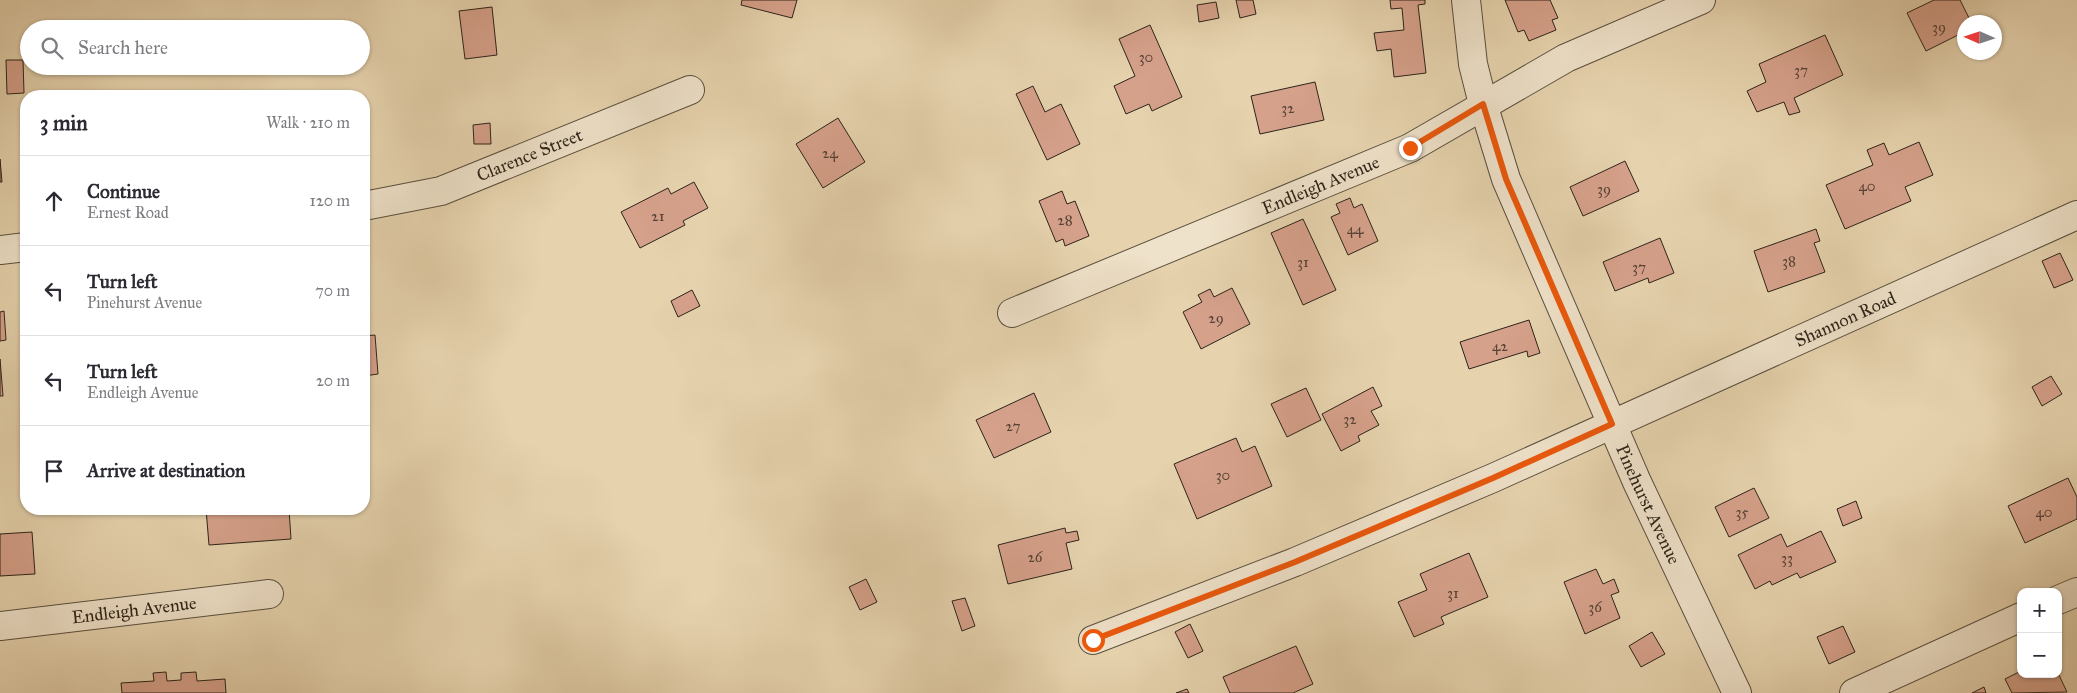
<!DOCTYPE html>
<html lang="en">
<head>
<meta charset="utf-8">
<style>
	:root { --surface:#fff; --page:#f2f2f3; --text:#2b2b33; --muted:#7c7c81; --line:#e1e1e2 }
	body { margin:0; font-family:"IM FELL Great Primer",serif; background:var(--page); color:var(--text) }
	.controls { position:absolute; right:15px; bottom:15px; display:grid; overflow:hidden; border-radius:10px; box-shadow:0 1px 4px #0004 }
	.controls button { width:45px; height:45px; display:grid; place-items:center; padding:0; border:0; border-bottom:1px solid var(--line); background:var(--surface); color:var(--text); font:25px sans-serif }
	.compass { position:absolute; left:1957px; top:15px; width:45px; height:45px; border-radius:50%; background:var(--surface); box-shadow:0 1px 4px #0004; rotate:273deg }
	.stop { position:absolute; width:15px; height:15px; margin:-11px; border:4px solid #ea580c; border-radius:50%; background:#fff }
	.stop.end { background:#ea580c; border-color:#fff; box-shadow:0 1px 5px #0008 }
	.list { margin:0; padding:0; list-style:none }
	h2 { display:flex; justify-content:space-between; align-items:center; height:65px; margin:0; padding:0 20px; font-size:21px }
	h2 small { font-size:16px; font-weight:400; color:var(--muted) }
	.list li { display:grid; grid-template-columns:32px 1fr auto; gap:15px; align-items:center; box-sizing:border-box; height:90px; padding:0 20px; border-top:1px solid var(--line) }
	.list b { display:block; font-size:19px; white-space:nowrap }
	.list p { margin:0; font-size:16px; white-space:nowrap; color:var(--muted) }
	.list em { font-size:16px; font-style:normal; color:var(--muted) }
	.icon { flex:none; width:28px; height:28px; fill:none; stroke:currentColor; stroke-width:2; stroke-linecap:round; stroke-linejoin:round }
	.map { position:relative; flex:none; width:2077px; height:693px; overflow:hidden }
	.search { position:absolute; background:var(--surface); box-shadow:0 1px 4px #0004; left:20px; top:20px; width:350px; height:55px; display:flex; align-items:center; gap:12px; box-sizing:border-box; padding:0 18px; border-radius:28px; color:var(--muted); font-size:19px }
	.panel { position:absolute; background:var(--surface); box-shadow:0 1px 4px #0004; left:20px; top:90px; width:350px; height:425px; border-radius:20px }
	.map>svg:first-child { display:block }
</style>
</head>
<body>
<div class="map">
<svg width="2077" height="693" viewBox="0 0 2077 693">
	<rect width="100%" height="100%" fill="#e6d3ae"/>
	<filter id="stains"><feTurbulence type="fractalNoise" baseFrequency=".004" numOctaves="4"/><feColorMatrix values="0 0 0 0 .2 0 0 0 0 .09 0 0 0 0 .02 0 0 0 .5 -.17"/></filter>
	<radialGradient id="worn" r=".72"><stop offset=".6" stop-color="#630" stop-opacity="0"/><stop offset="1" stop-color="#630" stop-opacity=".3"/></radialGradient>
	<!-- building -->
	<g fill="#d6a18b" stroke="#2c2319">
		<polygon points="742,0 797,0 792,18 741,5"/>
		<polygon points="1236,0 1253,0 1256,14 1240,18"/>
		<polygon points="1390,0 1425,0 1425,4 1418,5 1426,73 1394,77 1391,49 1377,51 1374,33 1404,30 1402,8 1391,9"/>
		<polygon points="1505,0 1550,0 1558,18 1552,20 1556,30 1529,41 1524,30 1518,32"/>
		<polygon points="1934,0 1960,0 1971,22 1964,22 1964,32 1926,51 1907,13"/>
		<polygon points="1216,2 1219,18 1199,22 1197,5"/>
		<polygon points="492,7 497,55 465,59 459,11"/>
		<polygon points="1150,25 1182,97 1152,111 1149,104 1126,114 1114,86 1135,76 1119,39"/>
		<polygon points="1825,35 1843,75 1794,98 1800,112 1789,115 1784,102 1757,112 1747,91 1766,82 1759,64"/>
		<polygon points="6,60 23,60 24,93 7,94"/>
		<polygon points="1315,82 1324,120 1260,134 1251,96"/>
		<polygon points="1033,86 1045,112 1061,104 1080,144 1047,160 1016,94"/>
		<polygon points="838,118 865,162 823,188 796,144"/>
		<polygon points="490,123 491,144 474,144 473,125"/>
		<polygon points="1919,142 1933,175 1905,187 1911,201 1845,229 1826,185 1873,165 1867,150 1884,143 1889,155"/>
		<polygon points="0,159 2,182 0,182"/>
		<polygon points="1625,161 1639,191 1583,216 1570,187"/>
		<polygon points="694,182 708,208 683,221 685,225 640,248 621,212 668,188 671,194"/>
		<polygon points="1062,191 1067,204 1075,201 1089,236 1065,246 1063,239 1056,242 1039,201"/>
		<polygon points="1350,198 1354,208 1362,204 1378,241 1348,255 1331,217 1340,213 1336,204"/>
		<polygon points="1303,219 1336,290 1303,305 1271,233"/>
		<polygon points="1816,229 1820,241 1814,243 1825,272 1768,292 1754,251"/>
		<polygon points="1660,238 1674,273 1649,283 1648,278 1615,291 1603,262"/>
		<polygon points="2060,253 2073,280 2054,288 2042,261"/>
		<polygon points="1232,288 1250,324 1201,349 1183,312 1202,302 1198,295 1210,289 1214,297"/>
		<polygon points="692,290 700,306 678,317 671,301"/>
		<polygon points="4,311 6,340 0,341 0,312"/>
		<polygon points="1529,320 1540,353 1528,357 1527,351 1469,369 1460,342"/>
		<polygon points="375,335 378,374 364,376 364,336"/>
		<polygon points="0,359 3,396 0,396"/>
		<polygon points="2051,376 2062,394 2042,406 2032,387"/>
		<polygon points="1373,387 1382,406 1371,411 1379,425 1358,436 1360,441 1341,451 1322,414"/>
		<polygon points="1306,388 1321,420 1287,437 1271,404"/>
		<polygon points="1034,393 1051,432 994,458 976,420"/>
		<polygon points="1236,438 1242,452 1255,446 1272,486 1197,519 1174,464"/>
		<polygon points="2068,478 2077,497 2077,519 2025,543 2008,506"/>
		<polygon points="1754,488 1769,518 1729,537 1715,507"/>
		<polygon points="1856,501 1862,518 1843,526 1837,509"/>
		<polygon points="206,509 289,509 291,539 209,545"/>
		<polygon points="1065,528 1066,533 1077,531 1079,540 1066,543 1072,569 1008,584 998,545"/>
		<polygon points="1821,531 1836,562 1800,578 1797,573 1772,585 1770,581 1755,589 1738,555 1781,534 1787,547"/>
		<polygon points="32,532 35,574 0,576 0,534"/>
		<polygon points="1469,553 1488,597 1441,617 1444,624 1414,637 1398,602 1427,590 1420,574"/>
		<polygon points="1596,569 1603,584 1614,579 1619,592 1611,595 1620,618 1585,634 1564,582"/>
		<polygon points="866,579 877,602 860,610 849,587"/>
		<polygon points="965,598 975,626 962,631 952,601"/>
		<polygon points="1190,624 1203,651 1188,658 1175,632"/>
		<polygon points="1843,626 1855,652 1829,664 1817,637"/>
		<polygon points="1652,632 1665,654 1641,667 1629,646"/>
		<polygon points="1296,646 1313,684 1293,693 1230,693 1223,677"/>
		<polygon points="2021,671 2021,674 2058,674 2058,673 2067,692 2012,693 2005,679"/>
		<polygon points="166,672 167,681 181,680 181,673 196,672 197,681 225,679 226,693 122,693 121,683 154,681 153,673"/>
		<polygon points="1984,687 1986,693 1972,693"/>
		<polygon points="1187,689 1189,693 1176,693"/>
	</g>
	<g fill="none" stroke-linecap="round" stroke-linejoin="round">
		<!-- street casing -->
		<g stroke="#5a4f3e" stroke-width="30">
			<g id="street">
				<path id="s1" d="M 1466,0 L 1473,64 L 1483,104 L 1506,179 L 1637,482 L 1737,693"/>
				<path id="s2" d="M 364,206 L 441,191 L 690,90"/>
				<polyline points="0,250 26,247"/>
				<path id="s3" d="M 1012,313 L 1410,148 L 1566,58 L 1701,0"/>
				<polyline points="2058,600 2077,592"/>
				<path id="s4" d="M 0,626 L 269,594"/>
				<path id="s5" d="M 1093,640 L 1295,562 L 1493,478 L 2077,215"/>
				<polyline points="1854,693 2021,617"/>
			</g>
		</g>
		<!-- street -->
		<use href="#street" stroke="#efe2ca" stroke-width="28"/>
	</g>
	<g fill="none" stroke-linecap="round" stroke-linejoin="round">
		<!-- route -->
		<polyline stroke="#ea580c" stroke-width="6" points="1093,640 1295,562 1493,478 1612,424 1506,179 1483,104 1410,148"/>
	</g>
	<g text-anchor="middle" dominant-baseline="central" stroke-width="4.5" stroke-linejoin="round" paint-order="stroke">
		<!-- number labels -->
		<g font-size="15" fill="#564236">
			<text x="1939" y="27">39</text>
			<text x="1146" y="57">30</text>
			<text x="1801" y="70">37</text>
			<text x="1288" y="108">32</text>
			<text x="830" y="153">24</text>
			<text x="1867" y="186">40</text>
			<text x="1604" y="189">39</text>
			<text x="658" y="216">21</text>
			<text x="1065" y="220">28</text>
			<text x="1355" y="229">44</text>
			<text x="1789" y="261">38</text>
			<text x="1303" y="262">31</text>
			<text x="1639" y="267">37</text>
			<text x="1216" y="318">29</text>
			<text x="1500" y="346">42</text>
			<text x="1350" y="419">32</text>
			<text x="1013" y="426">27</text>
			<text x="1223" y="475">30</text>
			<text x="1742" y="512">35</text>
			<text x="2044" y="512">40</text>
			<text x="1035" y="557">26</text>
			<text x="1787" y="558">33</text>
			<text x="1453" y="593">31</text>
			<text x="1595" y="607">36</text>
		</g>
		<!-- street labels -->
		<g font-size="18" fill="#2c2319" stroke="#efe2ca">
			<text stroke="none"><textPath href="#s2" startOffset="174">Clarence Street</textPath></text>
			<text stroke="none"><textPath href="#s3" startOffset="334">Endleigh Avenue</textPath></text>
			<text stroke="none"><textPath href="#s5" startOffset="818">Shannon Road</textPath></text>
			<text stroke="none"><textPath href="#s1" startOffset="539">Pinehurst Avenue</textPath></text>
			<text stroke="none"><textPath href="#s4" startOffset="135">Endleigh Avenue</textPath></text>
		</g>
	</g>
	<rect width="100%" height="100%" filter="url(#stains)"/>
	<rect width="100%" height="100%" fill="url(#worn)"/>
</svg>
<div class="controls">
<button>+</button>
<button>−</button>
</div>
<svg class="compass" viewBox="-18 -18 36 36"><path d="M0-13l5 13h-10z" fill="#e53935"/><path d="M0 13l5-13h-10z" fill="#7c7c81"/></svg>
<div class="stop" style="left:1093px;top:640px"></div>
<div class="stop end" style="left:1410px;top:148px"></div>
<div class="search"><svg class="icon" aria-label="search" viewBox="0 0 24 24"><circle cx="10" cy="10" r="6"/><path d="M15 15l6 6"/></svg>Search here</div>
<section class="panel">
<h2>3 min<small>Walk · 210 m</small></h2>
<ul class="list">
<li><svg class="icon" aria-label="ahead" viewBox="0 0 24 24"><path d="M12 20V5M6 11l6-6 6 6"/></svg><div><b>Continue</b><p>Ernest Road</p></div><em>120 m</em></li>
<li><svg class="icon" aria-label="left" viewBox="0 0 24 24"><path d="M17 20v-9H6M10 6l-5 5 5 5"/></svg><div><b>Turn left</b><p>Pinehurst Avenue</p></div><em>70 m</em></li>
<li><svg class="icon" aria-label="left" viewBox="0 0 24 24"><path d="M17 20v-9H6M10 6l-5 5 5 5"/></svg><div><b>Turn left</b><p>Endleigh Avenue</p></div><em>20 m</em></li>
<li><svg class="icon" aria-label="arrive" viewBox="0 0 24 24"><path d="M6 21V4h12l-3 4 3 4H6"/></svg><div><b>Arrive at destination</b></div></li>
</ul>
</section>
</div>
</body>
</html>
